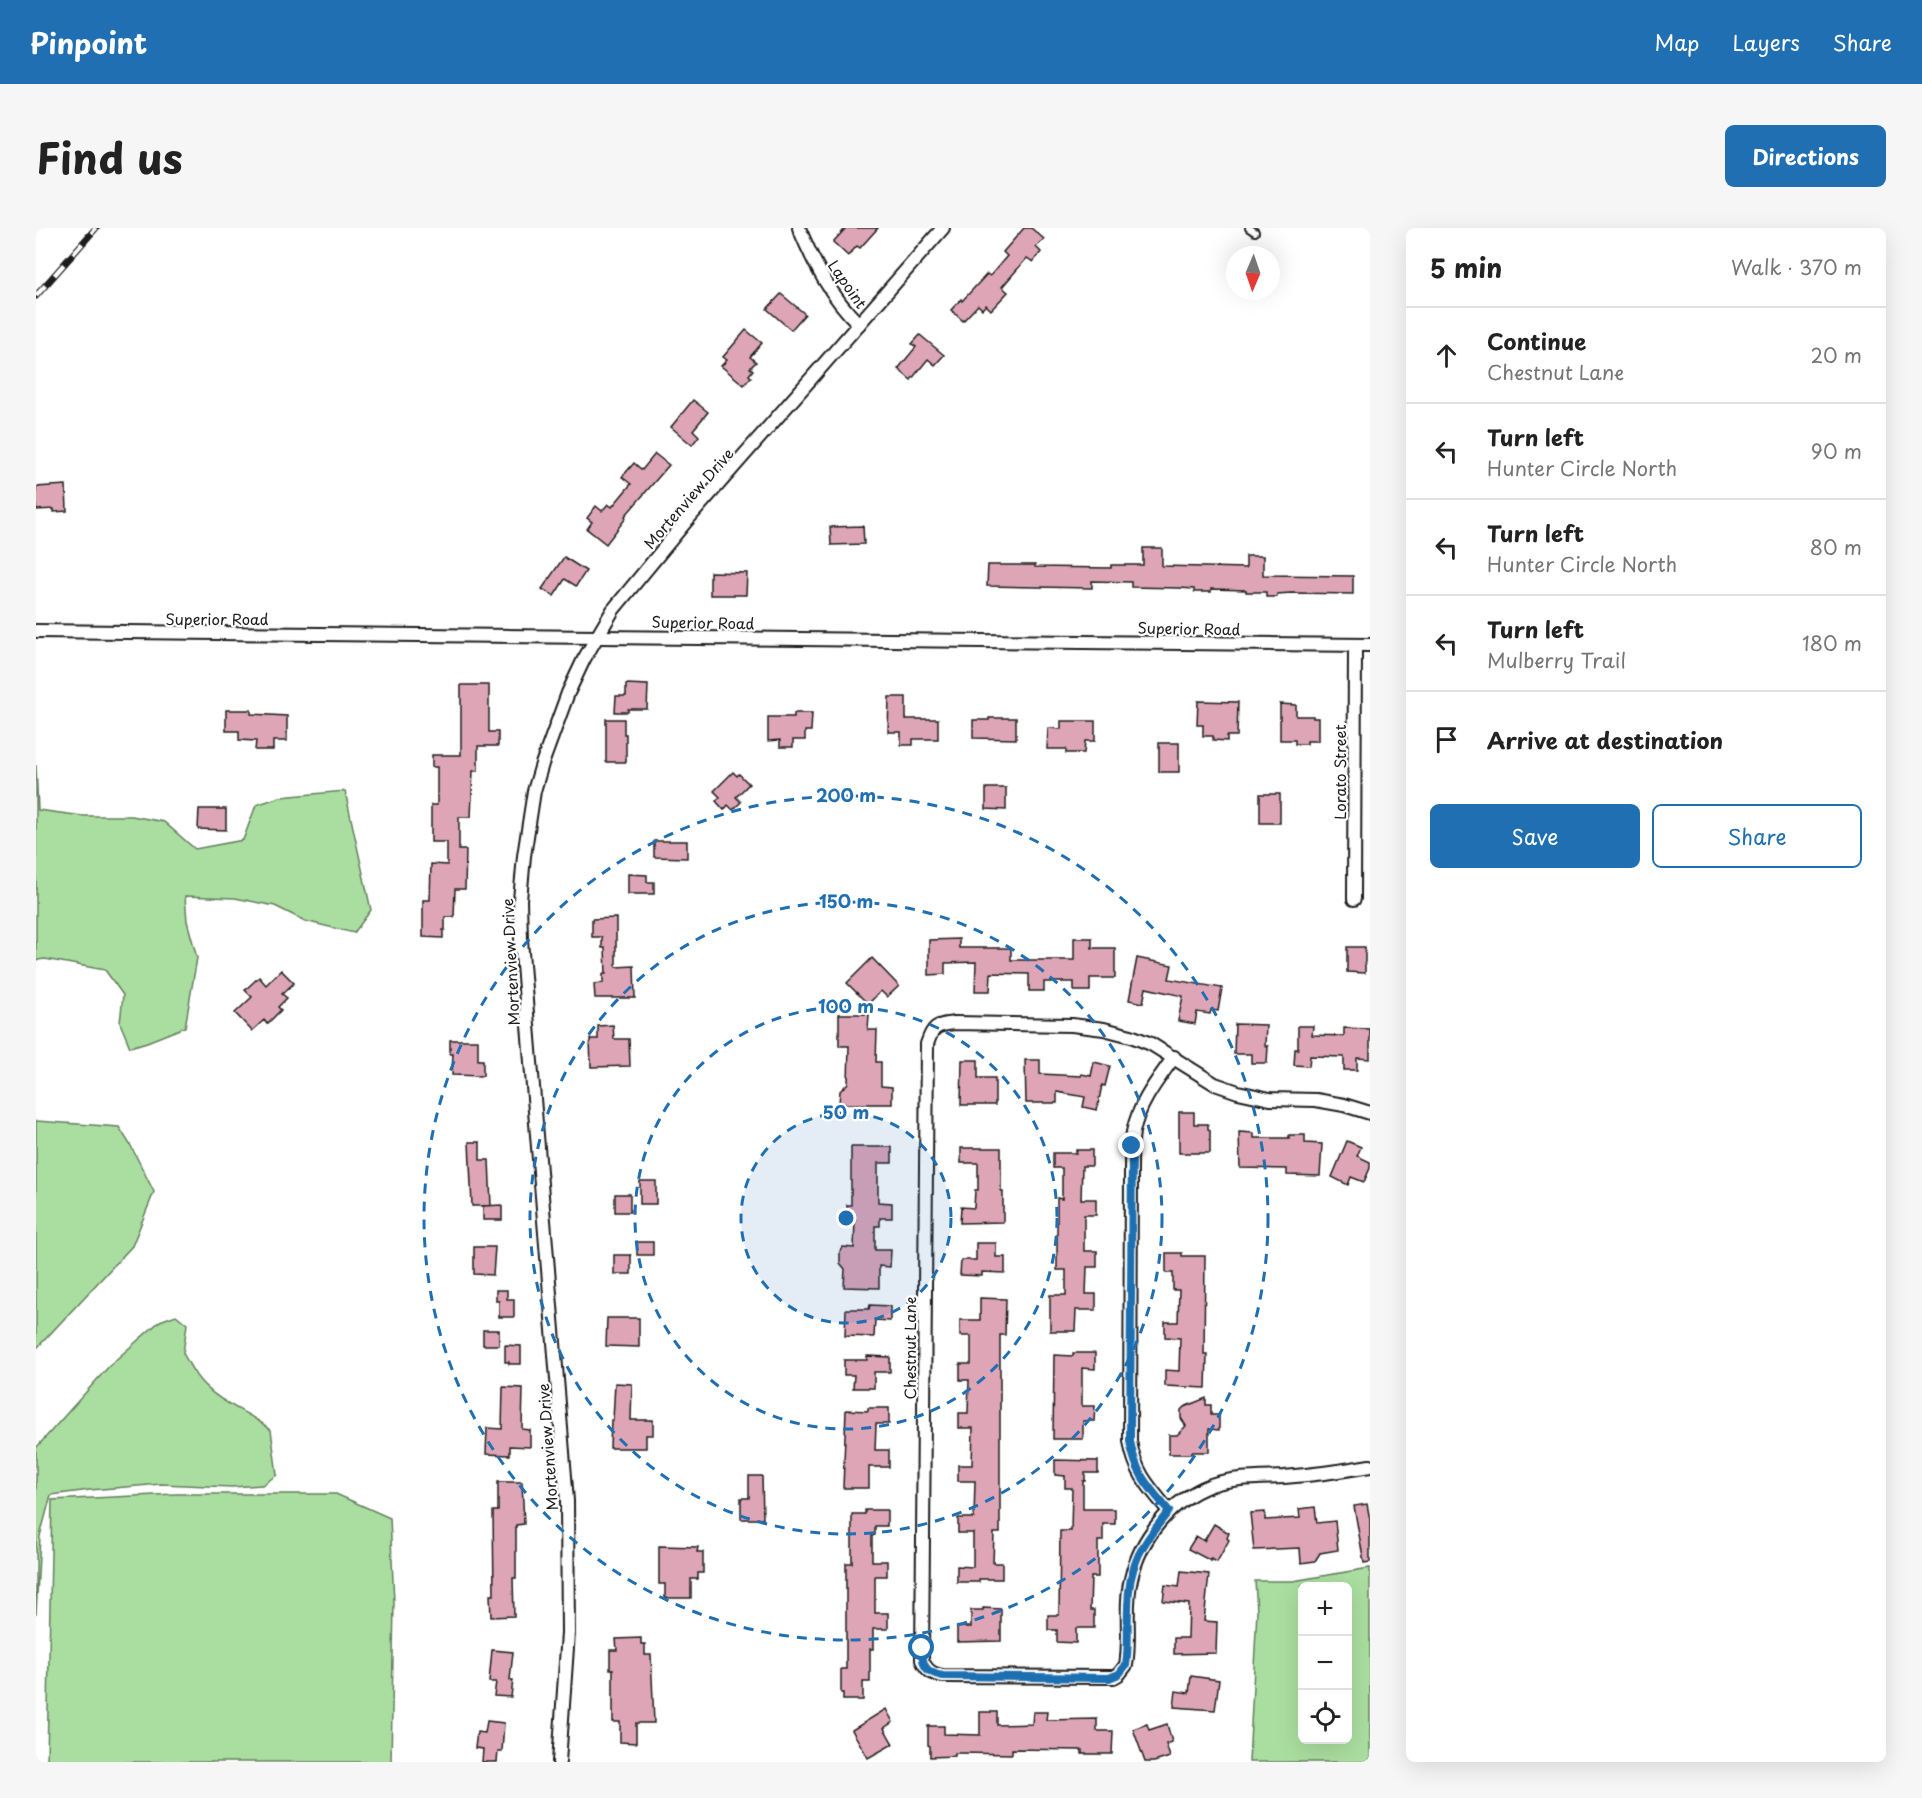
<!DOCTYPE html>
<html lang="en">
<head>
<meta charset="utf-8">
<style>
	:root { --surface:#fff; --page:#f6f6f6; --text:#222; --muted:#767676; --line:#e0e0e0; --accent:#1f6fb2 }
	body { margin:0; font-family:"Playpen Sans",sans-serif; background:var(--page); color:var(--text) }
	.controls { position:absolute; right:18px; bottom:18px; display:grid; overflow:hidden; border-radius:9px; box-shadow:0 6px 24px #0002 }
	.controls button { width:54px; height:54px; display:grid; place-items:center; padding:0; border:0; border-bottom:2px solid var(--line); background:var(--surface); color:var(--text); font:30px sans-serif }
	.compass { position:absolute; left:1190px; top:18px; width:54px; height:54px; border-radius:50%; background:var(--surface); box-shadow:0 6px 24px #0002; rotate:182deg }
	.stop { position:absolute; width:18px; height:18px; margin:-14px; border:4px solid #1f6fb2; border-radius:50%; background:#fff }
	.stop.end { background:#1f6fb2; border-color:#fff; box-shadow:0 2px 6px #0008 }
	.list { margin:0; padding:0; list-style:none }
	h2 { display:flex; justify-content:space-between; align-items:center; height:78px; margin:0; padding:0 24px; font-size:26px }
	h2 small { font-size:20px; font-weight:400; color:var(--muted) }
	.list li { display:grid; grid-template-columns:39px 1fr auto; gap:18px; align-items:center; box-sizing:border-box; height:96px; padding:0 24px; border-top:2px solid var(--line) }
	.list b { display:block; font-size:22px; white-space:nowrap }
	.list p { margin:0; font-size:20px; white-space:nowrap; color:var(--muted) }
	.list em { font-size:20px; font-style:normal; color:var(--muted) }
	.actions { display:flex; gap:12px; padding:18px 24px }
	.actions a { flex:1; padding:14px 0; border:2px solid var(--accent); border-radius:9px; text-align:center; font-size:21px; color:var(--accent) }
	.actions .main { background:var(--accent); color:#fff }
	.icon { flex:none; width:33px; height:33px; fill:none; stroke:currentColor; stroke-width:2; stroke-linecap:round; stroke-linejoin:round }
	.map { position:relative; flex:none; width:1334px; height:1534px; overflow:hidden; border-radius:9px }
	header { display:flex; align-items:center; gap:36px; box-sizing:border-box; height:84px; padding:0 30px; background:var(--accent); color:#fff }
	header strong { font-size:28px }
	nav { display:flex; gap:33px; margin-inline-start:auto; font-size:21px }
	.intro { display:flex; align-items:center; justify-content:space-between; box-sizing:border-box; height:144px; padding:0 36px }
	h1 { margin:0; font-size:42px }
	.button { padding:15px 27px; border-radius:9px; background:var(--accent); color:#fff; font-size:21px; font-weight:700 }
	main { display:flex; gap:36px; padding:0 36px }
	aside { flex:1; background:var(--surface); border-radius:9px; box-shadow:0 6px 24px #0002 }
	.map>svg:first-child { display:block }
</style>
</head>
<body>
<header>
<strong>Pinpoint</strong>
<nav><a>Map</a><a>Layers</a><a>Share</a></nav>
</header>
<div class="intro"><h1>Find us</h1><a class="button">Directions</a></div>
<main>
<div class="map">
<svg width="1334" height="1534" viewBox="0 0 1334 1534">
	<rect width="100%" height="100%" fill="#fff"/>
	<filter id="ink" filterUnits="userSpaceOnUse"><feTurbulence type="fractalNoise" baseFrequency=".0167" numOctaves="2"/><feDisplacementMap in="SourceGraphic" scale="12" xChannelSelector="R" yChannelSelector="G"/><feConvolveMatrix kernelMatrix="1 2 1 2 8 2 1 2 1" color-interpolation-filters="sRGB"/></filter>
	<g filter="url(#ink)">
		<!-- green -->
		<g fill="#aadea0" stroke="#637d5e" stroke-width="1.5" fill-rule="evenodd">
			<polygon points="0,537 2,582 47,588 96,588 128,594 159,621 207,612 220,577 244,569 309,563 335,682 318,705 269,693 239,678 199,670 149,668 151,693 161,730 149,799 111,814 94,819 84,795 87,767 69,742 9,731 2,732 0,734"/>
			<polygon points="0,893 83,899 95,918 118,964 96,1018 0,1121"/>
			<path d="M 140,1087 L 151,1096 L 147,1125 C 153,1136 159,1149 168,1157 C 187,1177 215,1185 235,1202 L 241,1247 L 226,1257 L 196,1259 L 125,1256 L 54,1262 L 15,1267 L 4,1308 L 0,1387 L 0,1220 L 75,1136 L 124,1093 Z"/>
			<polygon points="140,1266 300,1266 354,1290 358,1374 355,1534 11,1534 16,1272"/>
			<path d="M 1334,1340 L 1334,1534 L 1213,1534 L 1221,1383 L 1219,1353 L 1257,1353 ZM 1266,1358 L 1312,1358 L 1312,1512 L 1266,1512 Z"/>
		</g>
		<!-- building -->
		<g fill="#dea5b7" stroke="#1c1c1c" stroke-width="1.5">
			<polygon points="810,0 842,0 824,20 821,18 812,28 797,14"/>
			<polygon points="988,0 995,0 1008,11 1000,19 1005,24 997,34 991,30 966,59 972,64 955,82 950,77 946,81 942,77 927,93 915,82 925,71 926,73 951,46 954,48 971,28 967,24"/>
			<polygon points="745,66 769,86 755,102 731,81"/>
			<polygon points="710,102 726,115 714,129 720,134 714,140 717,142 713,147 715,149 708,157 685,138 691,132 687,129"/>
			<polygon points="884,107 908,127 899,137 892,131 875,152 862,141 880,119 876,116"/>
			<polygon points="657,172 672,184 657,202 663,208 656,217 635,199"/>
			<polygon points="619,226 633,237 589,288 590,290 570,316 551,301 556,294 551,290 560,278 566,283 572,276 576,279 595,256 586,249 598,235 606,242"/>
			<polygon points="30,257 31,283 18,284 18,281 0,282 0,259"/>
			<polygon points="827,298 828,316 795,317 794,299"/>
			<polygon points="1107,320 1126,320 1126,338 1210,340 1210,328 1227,328 1227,347 1317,348 1317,366 1255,365 1241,366 1241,369 1230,369 1230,364 1210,364 1210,362 1175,361 1175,364 1158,364 1158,361 1143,360 1095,359 1095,354 1056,353 1056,360 951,358 952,337 999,337 999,339 1075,340 1075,337 1107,337"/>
			<polygon points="528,329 550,343 540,358 529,351 518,368 506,361"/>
			<polygon points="674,344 711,345 710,367 674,367"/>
			<polygon points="590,456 612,457 611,481 592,481 592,484 579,484 580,468 590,468"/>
			<polygon points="425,457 453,457 453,504 462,504 462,518 442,518 442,543 437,543 435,589 423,589 423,622 430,622 429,661 419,661 418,689 409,689 409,702 407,702 407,710 387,709 387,672 394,672 395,636 411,637 411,614 395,614 395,577 401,577 401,539 396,539 396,527 425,527"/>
			<polygon points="853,469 870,469 870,491 902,491 902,511 877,511 877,517 865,517 865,504 852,504"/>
			<polygon points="1162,473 1202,474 1201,508 1191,508 1191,513 1177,512 1177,508 1167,508 1167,497 1161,497"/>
			<polygon points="1244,476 1260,477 1260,488 1277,488 1277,490 1282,490 1282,513 1271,513 1271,516 1259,516 1259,512 1244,512"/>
			<polygon points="190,482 215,482 215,486 251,488 251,513 237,513 237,522 219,522 220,513 203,512 203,503 190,503"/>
			<polygon points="758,485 776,485 775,503 769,503 769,512 757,512 757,519 744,519 744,512 732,513 732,489 758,489"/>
			<polygon points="953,490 980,490 980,511 937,510 937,492 953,492"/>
			<polygon points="570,491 588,491 588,506 590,506 590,534 570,534"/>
			<polygon points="1025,493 1059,493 1059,513 1049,513 1048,525 1030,525 1030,521 1011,521 1012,500 1025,501"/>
			<rect x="1123" y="515" width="20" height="29"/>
			<polygon points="697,544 701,548 703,546 713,556 700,569 705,574 697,582 692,577 688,582 680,573 684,569 678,563"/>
			<polygon points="950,560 970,560 970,582 950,581"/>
			<rect x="1224" y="566" width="20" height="29"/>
			<polygon points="163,581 190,581 190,602 162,601"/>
			<polygon points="618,613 651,613 651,630 618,629"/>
			<polygon points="592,646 611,647 611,654 618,654 618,666 592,666"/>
			<polygon points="580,690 580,739 598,738 599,770 559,770 558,756 567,755 567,746 570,746 569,720 566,720 566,709 556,709 556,691"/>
			<polygon points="1038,710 1056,710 1056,720 1079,720 1079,750 1054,750 1054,763 1038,763 1038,754 1008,754 1008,763 993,763 993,746 955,745 954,763 939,763 940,734 909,735 909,746 893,747 893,712 923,711 923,720 975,720 975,732 1038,732"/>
			<polygon points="1311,719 1329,719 1329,745 1311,744"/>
			<polygon points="836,730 863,758 851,769 845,763 832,776 811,755"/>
			<polygon points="1101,730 1136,737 1133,751 1186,760 1182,783 1175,782 1174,786 1161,784 1159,796 1142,793 1147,768 1110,760 1107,775 1093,772"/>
			<polygon points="245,742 258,755 246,766 251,770 242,779 245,782 231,796 228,792 216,803 199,785 216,769 209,762 223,749 230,757"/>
			<polygon points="803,786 833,786 832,802 841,802 840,834 845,834 845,858 856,859 856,876 803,876 804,863 812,855 813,818 803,818"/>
			<polygon points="1199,796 1230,797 1229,818 1232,818 1231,835 1215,835 1215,826 1198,826"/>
			<polygon points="577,797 578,811 593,811 594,838 555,839 554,811 562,811 562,798"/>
			<polygon points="1262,798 1277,798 1276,807 1308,808 1308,800 1334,801 1334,831 1321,830 1321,842 1308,842 1308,829 1274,828 1273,838 1258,837 1259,821 1262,821"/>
			<polygon points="414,812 442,812 442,832 447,832 447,848 416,847 417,826 414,826"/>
			<polygon points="926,832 942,832 942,850 959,850 959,877 925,877"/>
			<polygon points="989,832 1004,832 1004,846 1045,848 1046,846 1055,848 1058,834 1074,838 1069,858 1066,857 1061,882 1047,879 1049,869 1021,864 1021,875 990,875"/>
			<polygon points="1143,884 1158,884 1158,896 1172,896 1172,901 1174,902 1174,925 1143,925"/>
			<polygon points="1203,904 1218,905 1218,910 1253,910 1253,907 1269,907 1269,915 1286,916 1284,948 1251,947 1251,941 1204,940"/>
			<polygon points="1311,913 1325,919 1321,928 1334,934 1334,940 1328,954 1315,949 1312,957 1296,949"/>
			<polygon points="433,914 444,914 444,932 453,932 455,978 436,978"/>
			<polygon points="815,919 856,919 856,935 842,935 842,974 856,975 856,990 844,990 844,998 839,998 839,1022 855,1022 854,1039 843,1038 843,1060 808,1059 809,1041 804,1035 804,1023 807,1019 818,1020 819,992 810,992 811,977 815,977"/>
			<polygon points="925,920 965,920 965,963 967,963 967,994 924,995 925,979 938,980 939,962 942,962 942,935 925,935"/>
			<polygon points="1040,922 1056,922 1056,938 1046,938 1045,971 1060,971 1060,987 1048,987 1048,1023 1061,1023 1061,1039 1051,1039 1050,1066 1060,1066 1060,1082 1040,1082 1039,1103 1014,1103 1014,1067 1030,1067 1030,1042 1021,1042 1021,970 1026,971 1026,940 1017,940 1017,925 1040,925"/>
			<rect x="604" y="953" width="16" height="23"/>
			<rect x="579" y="966" width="15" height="18"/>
			<polygon points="466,977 466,992 447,992 447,978"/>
			<rect x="601" y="1014" width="16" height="13"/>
			<polygon points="940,1015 960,1015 960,1029 969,1029 969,1045 946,1044 946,1048 924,1047 925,1032 940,1032"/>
			<polygon points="438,1019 459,1019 457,1047 438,1046"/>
			<polygon points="1130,1025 1146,1025 1146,1028 1169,1028 1168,1126 1171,1126 1170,1160 1129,1158 1129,1142 1143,1143 1144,1110 1129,1109 1129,1094 1142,1094 1143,1062 1137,1062 1137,1045 1130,1045"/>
			<rect x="578" y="1027" width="17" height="19"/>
			<polygon points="460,1062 471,1062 471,1071 478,1071 478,1089 463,1089 463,1073 460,1073"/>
			<polygon points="944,1070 970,1071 969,1107 964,1107 964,1305 958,1305 957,1335 966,1335 966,1351 943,1351 943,1354 921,1354 921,1338 937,1339 937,1305 922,1305 922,1290 938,1290 939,1253 922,1253 922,1237 936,1237 937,1200 923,1200 923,1185 932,1185 933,1152 924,1152 924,1136 935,1136 935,1108 924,1108 924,1092 944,1092"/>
			<polygon points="834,1077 854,1078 854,1093 839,1092 838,1109 809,1108 810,1081 833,1081"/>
			<polygon points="571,1090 603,1090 603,1119 570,1118"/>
			<rect x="447" y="1102" width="16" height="15"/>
			<polygon points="469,1117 485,1118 485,1136 473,1136 473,1134 469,1134"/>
			<polygon points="1037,1125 1059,1125 1059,1141 1046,1140 1046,1178 1059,1178 1058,1193 1047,1193 1047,1211 1017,1211 1018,1127 1037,1128"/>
			<polygon points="831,1128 854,1129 854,1144 838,1144 838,1160 817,1160 818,1147 808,1147 808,1132 831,1132"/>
			<polygon points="579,1155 596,1156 595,1192 617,1192 617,1207 610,1207 610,1220 574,1220 575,1192 577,1192"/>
			<polygon points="467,1159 487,1160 486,1201 494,1202 494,1219 474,1218 474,1227 450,1226 451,1200 466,1201"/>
			<polygon points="1170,1170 1170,1177 1175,1177 1175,1187 1183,1187 1183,1202 1173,1201 1173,1224 1156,1224 1156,1226 1133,1226 1133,1207 1141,1207 1150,1198 1145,1190 1145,1182 1148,1179"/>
			<polygon points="832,1180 853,1180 853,1196 840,1196 839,1222 853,1222 853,1239 833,1239 833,1260 807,1260 810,1182 832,1183"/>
			<polygon points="1019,1232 1062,1233 1062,1245 1049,1245 1049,1253 1047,1253 1047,1281 1079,1281 1079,1296 1067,1296 1067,1313 1062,1313 1062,1349 1055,1349 1054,1382 1058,1382 1058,1400 1040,1400 1040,1415 1021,1414 1021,1402 1012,1402 1012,1387 1023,1387 1024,1303 1035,1303 1036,1260 1029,1260 1029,1248 1019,1247"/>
			<polygon points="713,1248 726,1248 727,1291 705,1291 705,1270 713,1270"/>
			<polygon points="462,1254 486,1254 488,1296 480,1297 480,1350 477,1350 478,1388 455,1389 454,1367 458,1367 457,1283 462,1283"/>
			<polygon points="1331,1276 1334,1292 1334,1334 1328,1335 1318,1278"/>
			<polygon points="1279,1279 1281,1295 1299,1293 1302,1322 1284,1325 1279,1333 1265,1335 1264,1320 1218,1322 1214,1285 1229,1284 1229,1292 1264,1290 1263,1281"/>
			<polygon points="829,1282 851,1282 851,1298 839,1298 839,1307 836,1308 836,1333 851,1333 851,1348 839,1348 839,1385 852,1385 852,1401 837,1401 837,1421 834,1421 834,1454 827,1454 827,1472 807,1472 807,1465 805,1465 805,1441 810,1441 810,1335 816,1335 816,1286 829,1286"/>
			<polygon points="1178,1296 1193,1305 1191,1310 1193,1312 1181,1334 1175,1331 1175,1333 1152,1321 1160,1308 1168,1313"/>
			<polygon points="623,1318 662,1319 661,1324 667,1324 667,1345 662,1345 662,1351 655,1351 655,1370 629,1370 629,1356 623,1356"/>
			<polygon points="1145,1343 1173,1346 1168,1393 1181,1394 1180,1425 1138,1426 1138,1410 1152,1410 1153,1376 1127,1373 1129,1357 1143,1359"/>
			<polygon points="947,1380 965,1381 965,1413 921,1414 921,1399 935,1399 935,1382 947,1382"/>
			<polygon points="605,1410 605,1416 609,1416 609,1427 615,1427 618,1495 600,1495 600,1515 584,1514 584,1494 577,1494 577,1441 574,1441 574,1422 581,1422 580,1411"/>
			<polygon points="456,1422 477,1424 474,1452 477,1452 475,1469 458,1468 460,1454 453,1454"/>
			<polygon points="1155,1448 1183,1452 1179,1482 1138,1479 1140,1463 1153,1465"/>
			<polygon points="850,1481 857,1494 848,1500 857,1516 832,1530 816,1502"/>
			<polygon points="944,1484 961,1484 961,1497 996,1496 997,1484 1011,1484 1010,1492 1061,1491 1061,1503 1077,1503 1076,1526 1046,1526 1046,1522 976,1521 976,1526 926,1525 919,1525 919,1528 894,1529 894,1518 892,1517 892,1498 908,1498 908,1506 944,1507"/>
			<polygon points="451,1493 468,1495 466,1523 462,1523 461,1534 446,1534 447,1521 439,1520 441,1504 449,1505"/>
			<polygon points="1111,1496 1113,1502 1131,1496 1136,1514 1130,1516 1134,1529 1118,1534 1109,1534 1097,1501"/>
		</g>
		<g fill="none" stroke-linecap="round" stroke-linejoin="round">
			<!-- lane casing -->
			<g stroke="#1c1c1c" stroke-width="10">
				<polyline id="lane" points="1213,0 1219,4"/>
			</g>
			<!-- street casing -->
			<g stroke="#1c1c1c" stroke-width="16">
				<g id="street">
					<path d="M 763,0 C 778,36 795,69 823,96"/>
					<polyline points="0,403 1334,417"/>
					<polyline points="1318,671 1319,417"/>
					<path d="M 1334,885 L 1308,877 L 1280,872 L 1234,871 L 1202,864 L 1179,856 L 1115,816 L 1095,808 L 1068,801 L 1036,797 L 919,795 C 900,797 897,798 891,816 L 886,1432 C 891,1443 896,1446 907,1448 L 1078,1449 L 1083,1446 L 1090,1437 C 1095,1409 1088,1379 1095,1351 C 1104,1310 1135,1272 1175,1257 C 1198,1249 1223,1250 1248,1249 C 1276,1247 1305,1243 1334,1238"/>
					<path d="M 1133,1283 C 1113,1259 1099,1245 1094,1213 L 1095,942 C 1095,930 1095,917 1097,904 C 1103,875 1121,853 1138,829"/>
					<polyline points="523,1534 532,1405 531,1273 485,712 484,672 488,628 498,563 506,536 532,465 548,431 577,382 652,291 907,0"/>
				</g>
			</g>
			<!-- lane -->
			<use href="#lane" stroke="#fff" stroke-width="6"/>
			<!-- street -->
			<use href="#street" stroke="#fff" stroke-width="12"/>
			<!-- rail casing -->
			<g stroke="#1c1c1c" stroke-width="7">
				<polyline id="rail" points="0,68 60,0"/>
			</g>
			<!-- rail -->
			<use href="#rail" stroke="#fff" stroke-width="4.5" stroke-dasharray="14" stroke-linecap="butt"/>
		</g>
	</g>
	<g fill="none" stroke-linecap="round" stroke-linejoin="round" filter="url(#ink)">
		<!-- route -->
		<path stroke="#1f6fb2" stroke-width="8" d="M 886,1420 C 886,1437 889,1445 907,1448 L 1073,1450 L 1083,1446 L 1090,1437 C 1093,1419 1091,1399 1092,1381 C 1092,1336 1106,1316 1133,1283 C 1112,1258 1100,1247 1094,1213 L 1096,918"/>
	</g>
	<!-- distance rings -->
	<circle cx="810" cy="990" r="105" fill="#1f6fb2" fill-opacity=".12"/>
	<g fill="none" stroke="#1f6fb2" stroke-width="3" stroke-dasharray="10 8">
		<circle cx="810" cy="990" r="105"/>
		<circle cx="810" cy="990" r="211"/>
		<circle cx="810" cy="990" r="316"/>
		<circle cx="810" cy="990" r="422"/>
	</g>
	<g text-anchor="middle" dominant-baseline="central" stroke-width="4.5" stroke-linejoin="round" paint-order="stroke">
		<!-- street labels -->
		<g font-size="15" fill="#1c1c1c" stroke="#fff">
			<text transform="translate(812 56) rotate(55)">Lapoint</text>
			<text transform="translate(652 270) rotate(-49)">Mortenview Drive</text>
			<text x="181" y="390">Superior Road</text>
			<text transform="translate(667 394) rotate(1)">Superior Road</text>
			<text transform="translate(1153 400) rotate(1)">Superior Road</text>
			<text transform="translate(1303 544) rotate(-90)">Lorato Street</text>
			<text transform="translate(474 734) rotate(-93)">Mortenview Drive</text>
			<text transform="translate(873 1120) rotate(-90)">Chestnut Lane</text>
			<text transform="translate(511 1219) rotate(-94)">Mortenview Drive</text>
		</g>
	</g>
	<circle cx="810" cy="990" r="9" fill="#1f6fb2" stroke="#fff" stroke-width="3"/>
	<g font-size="18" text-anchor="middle" font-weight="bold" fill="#1f6fb2" stroke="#fff" stroke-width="4.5" stroke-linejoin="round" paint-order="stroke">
		<text x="810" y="574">200 m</text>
		<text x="810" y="680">150 m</text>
		<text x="810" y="785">100 m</text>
		<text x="810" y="891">50 m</text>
	</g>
</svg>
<div class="controls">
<button>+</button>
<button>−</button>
<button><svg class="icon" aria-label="locate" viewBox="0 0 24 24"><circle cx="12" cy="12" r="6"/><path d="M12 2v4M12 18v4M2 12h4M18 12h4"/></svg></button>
</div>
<svg class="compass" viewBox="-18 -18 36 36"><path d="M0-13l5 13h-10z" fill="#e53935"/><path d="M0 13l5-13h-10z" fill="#767676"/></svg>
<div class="stop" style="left:886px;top:1420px"></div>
<div class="stop end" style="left:1096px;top:918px"></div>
</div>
<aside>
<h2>5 min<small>Walk · 370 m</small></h2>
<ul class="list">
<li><svg class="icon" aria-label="ahead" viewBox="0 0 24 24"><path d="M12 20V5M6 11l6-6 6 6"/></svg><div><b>Continue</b><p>Chestnut Lane</p></div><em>20 m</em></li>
<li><svg class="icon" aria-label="left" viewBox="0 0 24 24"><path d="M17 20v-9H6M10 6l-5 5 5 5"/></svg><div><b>Turn left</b><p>Hunter Circle North</p></div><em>90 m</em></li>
<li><svg class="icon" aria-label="left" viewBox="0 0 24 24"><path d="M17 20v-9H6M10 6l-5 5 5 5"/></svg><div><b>Turn left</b><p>Hunter Circle North</p></div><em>80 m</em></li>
<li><svg class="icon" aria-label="left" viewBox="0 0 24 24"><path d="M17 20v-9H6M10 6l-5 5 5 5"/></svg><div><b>Turn left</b><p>Mulberry Trail</p></div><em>180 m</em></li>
<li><svg class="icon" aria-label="arrive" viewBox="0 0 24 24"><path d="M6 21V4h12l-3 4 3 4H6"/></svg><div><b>Arrive at destination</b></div></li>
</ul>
<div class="actions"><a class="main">Save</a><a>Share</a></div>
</aside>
</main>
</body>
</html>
